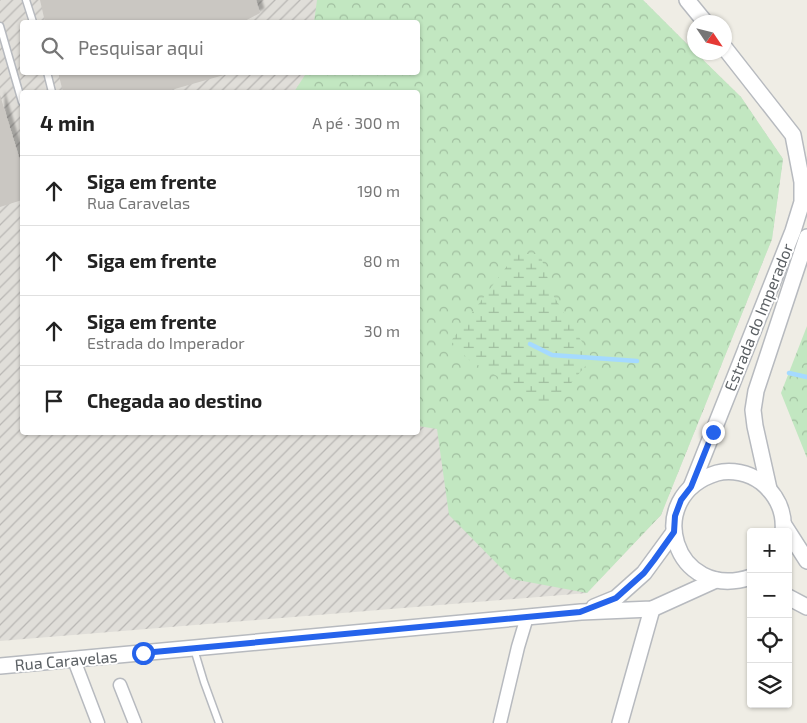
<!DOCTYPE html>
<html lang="pt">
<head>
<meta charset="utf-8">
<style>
	:root { --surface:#fff; --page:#f6f6f6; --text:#222; --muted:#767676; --line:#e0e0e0 }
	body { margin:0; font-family:"Exo 2",sans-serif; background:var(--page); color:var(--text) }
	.controls { position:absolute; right:15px; bottom:15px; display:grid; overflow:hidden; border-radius:5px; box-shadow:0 1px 4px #0004 }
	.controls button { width:45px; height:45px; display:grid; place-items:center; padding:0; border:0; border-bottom:1px solid var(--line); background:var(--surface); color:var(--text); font:25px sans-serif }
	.compass { position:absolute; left:687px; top:15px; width:45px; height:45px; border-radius:50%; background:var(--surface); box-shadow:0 1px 4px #0004; rotate:125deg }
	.stop { position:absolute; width:15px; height:15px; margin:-11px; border:4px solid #2563eb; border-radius:50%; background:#fff }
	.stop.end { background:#2563eb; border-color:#fff; box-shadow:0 1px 5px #0008 }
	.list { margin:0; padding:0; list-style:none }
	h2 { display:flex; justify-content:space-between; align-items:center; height:65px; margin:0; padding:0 20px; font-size:21px }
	h2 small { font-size:16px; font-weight:400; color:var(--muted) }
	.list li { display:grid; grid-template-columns:32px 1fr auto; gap:15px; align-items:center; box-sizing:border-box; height:70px; padding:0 20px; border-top:1px solid var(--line) }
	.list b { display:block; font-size:19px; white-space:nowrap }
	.list p { margin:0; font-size:16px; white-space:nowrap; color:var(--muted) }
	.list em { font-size:16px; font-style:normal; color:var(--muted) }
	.icon { flex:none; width:28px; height:28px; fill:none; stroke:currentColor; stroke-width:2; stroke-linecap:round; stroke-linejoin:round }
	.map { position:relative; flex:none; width:807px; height:723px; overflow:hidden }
	.search { position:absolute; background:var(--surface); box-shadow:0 1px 4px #0004; left:20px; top:20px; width:400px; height:55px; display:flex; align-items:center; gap:12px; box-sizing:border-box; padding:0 18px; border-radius:5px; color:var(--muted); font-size:19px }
	.panel { position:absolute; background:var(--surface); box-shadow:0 1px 4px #0004; left:20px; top:90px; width:400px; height:345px; border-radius:5px }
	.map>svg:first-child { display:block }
</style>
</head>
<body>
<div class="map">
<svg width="807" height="723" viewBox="0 0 807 723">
	<defs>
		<pattern id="industrial-furrows" width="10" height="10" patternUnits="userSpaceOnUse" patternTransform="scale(1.25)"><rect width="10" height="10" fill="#e0ded9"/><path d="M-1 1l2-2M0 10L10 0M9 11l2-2" fill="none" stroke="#b9b7b4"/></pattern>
		<pattern id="forest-crowns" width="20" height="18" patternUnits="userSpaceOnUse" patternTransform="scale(1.25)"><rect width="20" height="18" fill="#c2e7c1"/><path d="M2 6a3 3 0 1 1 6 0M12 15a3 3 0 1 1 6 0" fill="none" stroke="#a1bfa0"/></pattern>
		<pattern id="wetland-marsh" width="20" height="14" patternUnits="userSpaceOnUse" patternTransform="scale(1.25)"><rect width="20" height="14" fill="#c2e7c1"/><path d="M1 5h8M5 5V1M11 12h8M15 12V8" fill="none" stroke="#a1bfa0"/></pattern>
		<filter id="shadow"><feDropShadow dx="4.5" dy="-4.5" stdDeviation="1" flood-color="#0004"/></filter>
	</defs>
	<rect width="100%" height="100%" fill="#efede5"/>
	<!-- industrial -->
	<path fill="url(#industrial-furrows)" fill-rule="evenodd" d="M 0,0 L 643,0 L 694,51 L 694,52 L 696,53 L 741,97 L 783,159 L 772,239 L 661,515 L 587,593 L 0,641 ZM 22,22 L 418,22 L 418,72 L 22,72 ZM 22,92 L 418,92 L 418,432 L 22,432 Z"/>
	<!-- forest -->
	<g fill="url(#forest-crowns)">
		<polygon points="317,0 643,0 694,51 694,52 696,53 741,97 783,159 772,239 661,515 587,593 512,579 449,515 437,429 418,426 418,92 294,92 305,75 306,73 418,72 418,22 314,22"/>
		<polygon points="807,326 807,458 781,393"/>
	</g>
	<!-- wetland -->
	<polygon fill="url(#wetland-marsh)" points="516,254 540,254 553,295 592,358 548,411 497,376 469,360 451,341"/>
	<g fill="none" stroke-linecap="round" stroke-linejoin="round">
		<!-- stream -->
		<g stroke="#a5daff" stroke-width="4.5">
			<polyline points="530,344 552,355 637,361"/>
			<polyline points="789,373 807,377"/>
		</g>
	</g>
	<!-- building -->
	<g fill="#cac7c2" filter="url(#shadow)">
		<polygon points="40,0 256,0 260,13 243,22 45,22"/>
		<polygon points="58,72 231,72 231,73 164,92 63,92"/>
		<polygon points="0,95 22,167 22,200 0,207"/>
	</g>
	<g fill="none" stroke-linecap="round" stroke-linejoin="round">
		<!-- service casing -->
		<g stroke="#b7babf" stroke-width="9">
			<g id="service">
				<polyline points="26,0 33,22"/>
				<polyline points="0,26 22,102"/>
				<polyline points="47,72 52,92"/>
				<polyline points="194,649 204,682 219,723"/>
			</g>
		</g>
		<!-- minor casing -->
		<g stroke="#b7babf" stroke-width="15">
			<g id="minor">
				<polyline points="74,660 98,723"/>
				<polyline points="120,685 135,723"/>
				<polyline points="500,723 518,647 527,617"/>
			</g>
		</g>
		<!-- tertiary casing -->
		<g stroke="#b7babf" stroke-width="18">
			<g id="tertiary">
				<polyline points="687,0 705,22"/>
				<polyline points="691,487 793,231 802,202 802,182 793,135 724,47"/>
				<polyline points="769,489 755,426 753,410 756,391 807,237"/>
				<polyline points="784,525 807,561"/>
				<path d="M 751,577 C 674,603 641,496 717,473 C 731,469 749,473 761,482 C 776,494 785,511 783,532"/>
				<polyline points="788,597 807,607"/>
				<polyline points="594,607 616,598 644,573 674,532"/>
				<polyline points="0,666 581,612 652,609 716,580"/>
				<polyline points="620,723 652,609"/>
			</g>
		</g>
		<!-- service -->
		<use href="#service" stroke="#fff" stroke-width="6"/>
		<!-- minor -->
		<use href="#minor" stroke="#fff" stroke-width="12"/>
		<!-- tertiary -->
		<use href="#tertiary" stroke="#fff" stroke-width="15"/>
	</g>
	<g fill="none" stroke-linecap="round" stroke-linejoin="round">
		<!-- route -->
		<polyline stroke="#2563eb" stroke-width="6" points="143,653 580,612 616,598 644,573 654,560 674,532 675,516 681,500 691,487 713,432"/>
	</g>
	<g text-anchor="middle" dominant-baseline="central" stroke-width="4" stroke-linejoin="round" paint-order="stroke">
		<!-- street labels -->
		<g font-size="16" fill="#5c6165" stroke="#fff">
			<text transform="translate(758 317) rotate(-68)">Estrada do Imperador</text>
			<text transform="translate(66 660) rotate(-5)">Rua Caravelas</text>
		</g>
	</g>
</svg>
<div class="controls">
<button>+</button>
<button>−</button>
<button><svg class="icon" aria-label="locate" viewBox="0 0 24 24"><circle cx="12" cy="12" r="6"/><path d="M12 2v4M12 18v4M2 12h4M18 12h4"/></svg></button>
<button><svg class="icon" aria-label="layers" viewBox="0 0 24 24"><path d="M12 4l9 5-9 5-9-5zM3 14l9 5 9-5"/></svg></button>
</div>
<svg class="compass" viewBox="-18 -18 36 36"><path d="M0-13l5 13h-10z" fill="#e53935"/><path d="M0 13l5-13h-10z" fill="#767676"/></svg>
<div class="stop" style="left:143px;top:653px"></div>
<div class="stop end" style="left:713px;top:432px"></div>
<div class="search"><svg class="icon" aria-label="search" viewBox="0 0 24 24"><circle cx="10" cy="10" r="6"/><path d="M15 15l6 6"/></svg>Pesquisar aqui</div>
<section class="panel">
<h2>4 min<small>A pé · 300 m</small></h2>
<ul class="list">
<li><svg class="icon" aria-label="ahead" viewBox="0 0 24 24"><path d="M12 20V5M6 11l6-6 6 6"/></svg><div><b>Siga em frente</b><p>Rua Caravelas</p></div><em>190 m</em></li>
<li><svg class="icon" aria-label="ahead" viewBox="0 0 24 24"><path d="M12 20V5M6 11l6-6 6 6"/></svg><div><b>Siga em frente</b></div><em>80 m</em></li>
<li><svg class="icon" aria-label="ahead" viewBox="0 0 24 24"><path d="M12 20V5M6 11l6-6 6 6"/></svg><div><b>Siga em frente</b><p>Estrada do Imperador</p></div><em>30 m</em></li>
<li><svg class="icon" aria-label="arrive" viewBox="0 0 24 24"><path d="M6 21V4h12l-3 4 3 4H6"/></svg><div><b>Chegada ao destino</b></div></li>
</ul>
</section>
</div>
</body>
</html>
